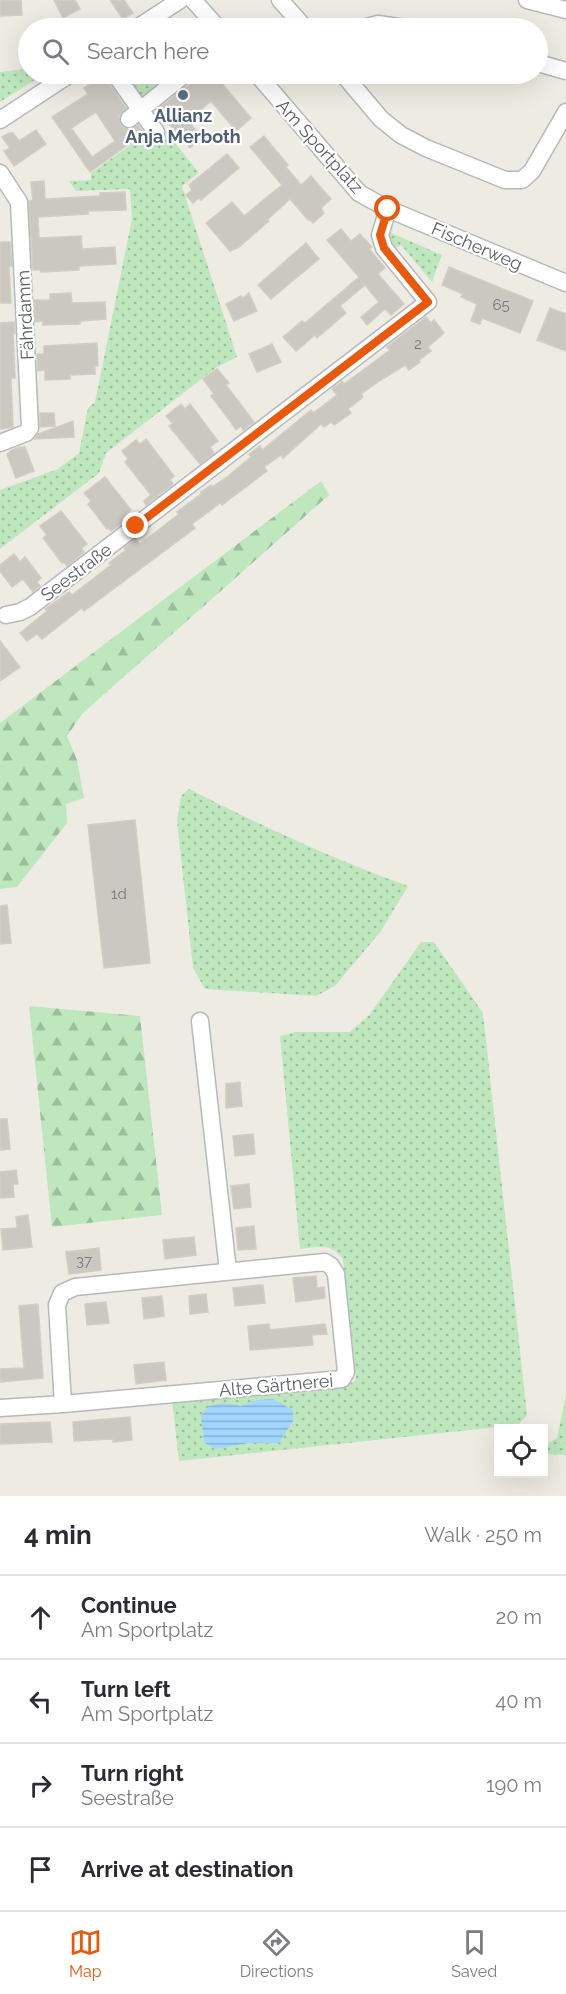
<!DOCTYPE html>
<html lang="en">
<head>
<meta charset="utf-8">
<style>
	:root { --surface:#fff; --page:#f7f7f7; --text:#2b2b33; --muted:#7c7c81; --line:#e1e1e2; --accent:#ea580c }
	body { margin:0; font-family:Raleway,sans-serif; background:var(--page); color:var(--text) }
	.controls { position:absolute; right:18px; bottom:18px; display:grid; overflow:hidden; border-radius:0px; box-shadow:0 6px 24px #0002 }
	.controls button { width:54px; height:54px; display:grid; place-items:center; padding:0; border:0; border-bottom:2px solid var(--line); background:var(--surface); color:var(--text); font:30px sans-serif }
	.stop { position:absolute; width:18px; height:18px; margin:-14px; border:4px solid #ea580c; border-radius:50%; background:#fff }
	.stop.end { background:#ea580c; border-color:#fff; box-shadow:0 2px 6px #0008 }
	.list { margin:0; padding:0; list-style:none }
	h2 { display:flex; justify-content:space-between; align-items:center; height:78px; margin:0; padding:0 24px; font-size:26px }
	h2 small { font-size:20px; font-weight:400; color:var(--muted) }
	.list li { display:grid; grid-template-columns:39px 1fr auto; gap:18px; align-items:center; box-sizing:border-box; height:84px; padding:0 24px; border-top:2px solid var(--line) }
	.list b { display:block; font-size:22px; white-space:nowrap }
	.list p { margin:0; font-size:20px; white-space:nowrap; color:var(--muted) }
	.list em { font-size:20px; font-style:normal; color:var(--muted) }
	.icon { flex:none; width:33px; height:33px; fill:none; stroke:currentColor; stroke-width:2; stroke-linecap:round; stroke-linejoin:round }
	.map { position:relative; flex:none; width:566px; height:1496px; overflow:hidden }
	.search { position:absolute; background:var(--surface); box-shadow:0 6px 24px #0002; left:18px; right:18px; top:18px; height:66px; display:flex; align-items:center; gap:15px; box-sizing:border-box; padding:0 21px; border-radius:33px; color:var(--muted); font-size:22px }
	.sheet { height:414px; background:var(--surface) }
	nav { display:flex; justify-content:space-around; align-items:center; box-sizing:border-box; height:84px; border-top:2px solid var(--line); background:var(--surface); font-size:16px; color:var(--muted) }
	nav a { display:grid; justify-items:center; gap:3px }
	nav .on { color:var(--accent) }
	.map>svg:first-child { display:block }
</style>
</head>
<body>
<div class="map">
<svg width="566" height="1496" viewBox="0 0 566 1496">
	<defs>
		<pattern id="green-dots" width="8" height="8" patternUnits="userSpaceOnUse" patternTransform="scale(1.5)"><rect width="8" height="8" fill="#bee7be"/><path d="M2 2h.1M6 6h.1" fill="none" stroke="#9dbe9e" stroke-width="1.8" stroke-linecap="round"/></pattern>
		<pattern id="forest-firs" width="22" height="20" patternUnits="userSpaceOnUse" patternTransform="scale(1.5)"><rect width="22" height="20" fill="#bee7be"/><path d="M5 1l3.5 6h-7zM16 11l3.5 6h-7z" fill="#9dbe9e"/></pattern>
		<pattern id="water-rules" width="6" height="5" patternUnits="userSpaceOnUse" patternTransform="scale(1.5)"><rect width="6" height="5" fill="#a2d6ff"/><path d="M0 2.5h6" fill="none" stroke="#87b1d2"/></pattern>
	</defs>
	<rect width="100%" height="100%" fill="#eeece2"/>
	<!-- green -->
	<g fill="url(#green-dots)">
		<polygon points="25,69 28,70 28,74 44,74 0,102 0,72"/>
		<path d="M 123,74 L 176,74 L 148,96 C 135,97 130,83 123,74 Z"/>
		<polygon points="160,124 199,173 182,186 237,357 217,367 106,453 99,473 0,549 0,490 58,469 79,453 88,408 95,402 132,219 130,189 76,191 69,181 91,180 91,173"/>
		<polygon points="389,232 442,255 432,282 401,245 392,251 388,235"/>
		<path d="M 189,789 C 260,825 333,859 408,886 L 381,931 L 335,986 L 316,996 L 205,989 L 193,968 L 177,821 L 181,796 Z"/>
		<path d="M 421,942 L 434,942 L 483,1013 L 527,1415 L 518,1425 L 179,1461 L 172,1400 L 348,1384 L 355,1381 L 356,1376 L 343,1259 C 330,1242 319,1247 300,1249 L 280,1036 L 295,1032 L 350,1032 L 370,1014 Z"/>
		<polygon points="566,1395 566,1455 544,1454 544,1446 557,1438"/>
	</g>
	<!-- forest -->
	<g fill="url(#forest-firs)">
		<polygon points="321,481 329,495 83,713 67,736 77,760 84,798 66,804 67,823 17,887 0,889 0,723"/>
		<polygon points="29,1006 140,1016 162,1215 52,1227"/>
	</g>
	<!-- water -->
	<polygon fill="url(#water-rules)" points="273,1399 293,1410 293,1421 279,1443 248,1443 215,1449 204,1442 201,1416 209,1406 225,1403 241,1406 257,1400"/>
	<!-- building -->
	<g fill="#cbc8c2" stroke="#d3cdc1" stroke-width="1.5" fill-rule="evenodd">
		<polygon points="0,0 21,0 22,15 0,16"/>
		<polygon points="54,0 75,0 80,9 63,18"/>
		<polygon points="110,0 124,0 133,13 123,19"/>
		<polygon points="197,74 219,74 227,82 223,85 251,118 236,131 211,101 188,121 202,137 190,148 157,110 192,82"/>
		<path d="M 105,78 L 126,108 L 119,116 L 121,125 L 130,129 L 138,125 L 144,133 L 90,172 L 52,117 L 88,94 L 84,88 L 97,80 L 99,82 ZM 96,112 L 115,141 L 92,157 L 71,128 Z"/>
		<polygon points="36,130 46,144 14,166 4,151 10,148 2,137 9,133 13,133 19,141"/>
		<polygon points="264,136 288,165 286,167 301,185 311,176 331,199 321,208 324,213 313,223 309,219 308,220 290,199 267,220 269,221 239,247 230,251 206,223 232,202 244,216 282,185 250,147"/>
		<polygon points="227,154 239,168 201,200 199,198 193,203 186,195 192,190 189,185"/>
		<polygon points="44,181 45,199 100,196 100,193 125,192 126,210 88,211 88,214 38,217 39,238 81,236 82,249 115,247 116,264 79,266 79,270 41,272 40,270 33,270 29,201 33,200 31,182"/>
		<polygon points="341,229 351,241 360,234 372,247 369,249 385,268 378,274 404,304 391,315 385,309 367,325 361,317 379,302 365,285 340,306 346,313 317,338 315,335 296,351 283,337 302,321 305,323 359,277 327,240"/>
		<polygon points="0,242 10,242 12,266 9,266 11,303 0,303"/>
		<polygon points="306,243 319,259 271,299 258,285"/>
		<polygon points="449,267 533,301 520,333 482,318 480,324 471,321 477,304 461,297 463,294 442,285"/>
		<polygon points="71,293 72,303 105,302 106,319 80,321 80,324 43,325 43,321 35,322 34,300 50,300 50,294"/>
		<polygon points="249,293 257,311 234,321 226,304 241,296 243,298"/>
		<polygon points="550,308 566,314 566,351 537,340"/>
		<polygon points="426,317 431,323 434,320 444,333 428,347 431,351 419,360 420,362 409,370 405,365 381,380 361,394 363,397 348,409 351,413 334,425 331,422 324,427 321,424 283,458 281,455 264,467 267,471 222,505 220,503 199,519 192,524 195,528 84,611 82,608 42,639 37,634 27,641 20,633 47,611 45,609 69,592 72,595 111,565 109,563 126,550 124,548 136,539 140,544 179,514 177,512 201,494 201,492 211,485 212,487 227,477 251,457 249,454 260,446 262,450 311,410 313,413 337,395 332,389 342,381 344,384 390,350 387,347"/>
		<polygon points="14,322 15,333 13,333 15,378 11,378 13,427 0,429 0,323"/>
		<polygon points="97,343 98,366 95,366 95,374 70,375 70,379 45,380 45,370 38,371 37,354 44,354 44,346"/>
		<polygon points="272,344 281,362 257,372 249,354"/>
		<polygon points="217,369 229,383 226,385 254,422 243,430 241,426 236,430 230,421 211,396 214,394 203,379"/>
		<polygon points="181,404 185,409 190,404 218,441 210,447 214,453 200,464 169,426 173,424 166,416"/>
		<polygon points="40,413 54,413 55,426 40,427"/>
		<polygon points="73,421 74,437 35,439 38,434"/>
		<polygon points="146,439 174,476 170,480 173,484 146,505 144,501 151,495 125,462 128,459 122,451 136,440 140,444"/>
		<polygon points="20,447 21,448 25,447 34,471 16,478 7,454 10,452 10,451"/>
		<polygon points="105,477 131,510 126,514 129,518 111,531 108,528 107,529 88,504 91,501 84,493"/>
		<polygon points="61,511 87,544 81,548 84,552 67,566 64,562 62,563 43,538 47,535 40,526"/>
		<polygon points="14,554 20,562 25,557 41,578 37,582 40,586 33,592 23,579 12,587 0,571 0,565"/>
		<polygon points="0,641 20,667 0,681"/>
		<polygon points="135,820 150,963 104,968 88,825"/>
		<polygon points="7,905 11,943 0,944 0,906"/>
		<polygon points="240,1082 242,1106 226,1108 226,1084"/>
		<polygon points="0,1119 7,1119 10,1149 0,1150"/>
		<polygon points="253,1134 255,1154 235,1156 233,1136"/>
		<polygon points="16,1170 18,1184 13,1184 14,1197 0,1198 0,1172"/>
		<polygon points="249,1184 251,1207 234,1209 231,1186"/>
		<polygon points="28,1215 32,1247 3,1250 1,1229 17,1228 16,1217"/>
		<polygon points="254,1226 256,1249 238,1250 236,1228"/>
		<polygon points="194,1237 196,1255 165,1259 163,1240"/>
		<polygon points="99,1248 101,1270 69,1274 66,1252"/>
		<polygon points="316,1276 317,1288 324,1287 325,1298 296,1302 293,1278"/>
		<polygon points="258,1285 263,1285 265,1303 235,1306 233,1288"/>
		<polygon points="206,1294 208,1312 190,1314 189,1296"/>
		<polygon points="162,1296 164,1316 144,1319 142,1298"/>
		<polygon points="106,1302 109,1323 87,1325 85,1304"/>
		<polygon points="38,1304 43,1378 0,1382 0,1369 24,1368 19,1306"/>
		<polygon points="269,1324 270,1330 325,1324 327,1334 312,1335 313,1345 250,1350 248,1326"/>
		<polygon points="164,1362 166,1380 136,1384 134,1365"/>
		<polygon points="130,1417 132,1440 113,1442 113,1439 74,1441 73,1422"/>
		<polygon points="50,1422 52,1442 0,1444 0,1424"/>
	</g>
	<g fill="none" stroke-linecap="round" stroke-linejoin="round">
		<!-- minor casing -->
		<g stroke="#b5b9bd" stroke-width="19">
			<g id="minor">
				<polyline points="193,0 218,28"/>
				<polyline points="280,0 305,28"/>
				<polyline points="527,0 566,10"/>
				<polyline points="137,28 180,0"/>
				<polyline points="363,28 378,24 405,28"/>
				<polyline points="538,63 566,71"/>
				<polyline points="115,74 156,132"/>
				<polyline points="257,74 359,193 388,209 566,283"/>
				<polyline points="343,74 381,119 401,135 426,148 505,180 522,180 532,171 566,112"/>
				<polyline points="129,119 185,74"/>
				<polyline points="0,120 70,74"/>
				<polyline points="0,173 19,202 30,428 26,433 0,443"/>
				<polyline points="6,615 20,612 30,607 428,302 384,248 380,235 388,209"/>
				<polyline points="200,1021 228,1271"/>
				<polyline points="0,1408 63,1404 342,1379 346,1372 336,1274 331,1266 325,1262 75,1287 62,1293 57,1305 63,1404"/>
			</g>
		</g>
		<!-- minor -->
		<use href="#minor" stroke="#fff" stroke-width="16"/>
	</g>
	<g fill="none" stroke-linecap="round" stroke-linejoin="round">
		<!-- route -->
		<polyline stroke="#ea580c" stroke-width="8" points="136,526 428,302 384,248 380,235 388,209"/>
	</g>
	<!-- markers -->
	<circle fill="#5c6f8a" stroke="#fff" stroke-width="2" cx="183" cy="95" r="6"/>
	<g text-anchor="middle" dominant-baseline="central" stroke-width="4.5" stroke-linejoin="round" paint-order="stroke">
		<!-- number labels -->
		<g font-size="15" fill="#77797c">
			<text x="501" y="305">65</text>
			<text x="418" y="344">2</text>
			<text x="119" y="894">1d</text>
			<text x="84" y="1261">37</text>
		</g>
		<!-- service labels -->
		<g font-size="18" font-weight="bold" fill="#4e5e75" stroke="#fff">
			<text x="183" y="115">Allianz<tspan x="183" dy="21">Anja Merboth</tspan></text>
		</g>
		<!-- street labels -->
		<g font-size="18" fill="#5b5f64" stroke="#fff">
			<text transform="translate(320 146) rotate(48)">Am Sportplatz</text>
			<text transform="translate(477 246) rotate(23)">Fischerweg</text>
			<text transform="translate(25 315) rotate(-93)">Fährdamm</text>
			<text transform="translate(76 572) rotate(-37)">Seestraße</text>
			<text transform="translate(276 1385) rotate(-5)">Alte Gärtnerei</text>
		</g>
	</g>
</svg>
<div class="controls">
<button><svg class="icon" aria-label="locate" viewBox="0 0 24 24"><circle cx="12" cy="12" r="6"/><path d="M12 2v4M12 18v4M2 12h4M18 12h4"/></svg></button>
</div>
<div class="stop" style="left:388px;top:209px"></div>
<div class="stop end" style="left:136px;top:526px"></div>
<div class="search"><svg class="icon" aria-label="search" viewBox="0 0 24 24"><circle cx="10" cy="10" r="6"/><path d="M15 15l6 6"/></svg>Search here</div>
</div>
<section class="sheet">
<h2>4 min<small>Walk · 250 m</small></h2>
<ul class="list">
<li><svg class="icon" aria-label="ahead" viewBox="0 0 24 24"><path d="M12 20V5M6 11l6-6 6 6"/></svg><div><b>Continue</b><p>Am Sportplatz</p></div><em>20 m</em></li>
<li><svg class="icon" aria-label="left" viewBox="0 0 24 24"><path d="M17 20v-9H6M10 6l-5 5 5 5"/></svg><div><b>Turn left</b><p>Am Sportplatz</p></div><em>40 m</em></li>
<li><svg class="icon" aria-label="right" viewBox="0 0 24 24"><path d="M7 20v-9h11M14 6l5 5-5 5"/></svg><div><b>Turn right</b><p>Seestraße</p></div><em>190 m</em></li>
<li><svg class="icon" aria-label="arrive" viewBox="0 0 24 24"><path d="M6 21V4h12l-3 4 3 4H6"/></svg><div><b>Arrive at destination</b></div></li>
</ul>
</section>
<nav>
<a class="on"><svg class="icon" aria-label="map" viewBox="0 0 24 24"><path d="M3 6l6-2 6 2 6-2v14l-6 2-6-2-6 2zM9 4v14M15 6v14"/></svg>Map</a>
<a><svg class="icon" aria-label="directions" viewBox="0 0 24 24"><path d="M12 3l9 9-9 9-9-9zM9 14v-3h6M13 9l2 2-2 2"/></svg>Directions</a>
<a><svg class="icon" aria-label="saved" viewBox="0 0 24 24"><path d="M7 4h10v16l-5-4-5 4z"/></svg>Saved</a>
</nav>
</body>
</html>
